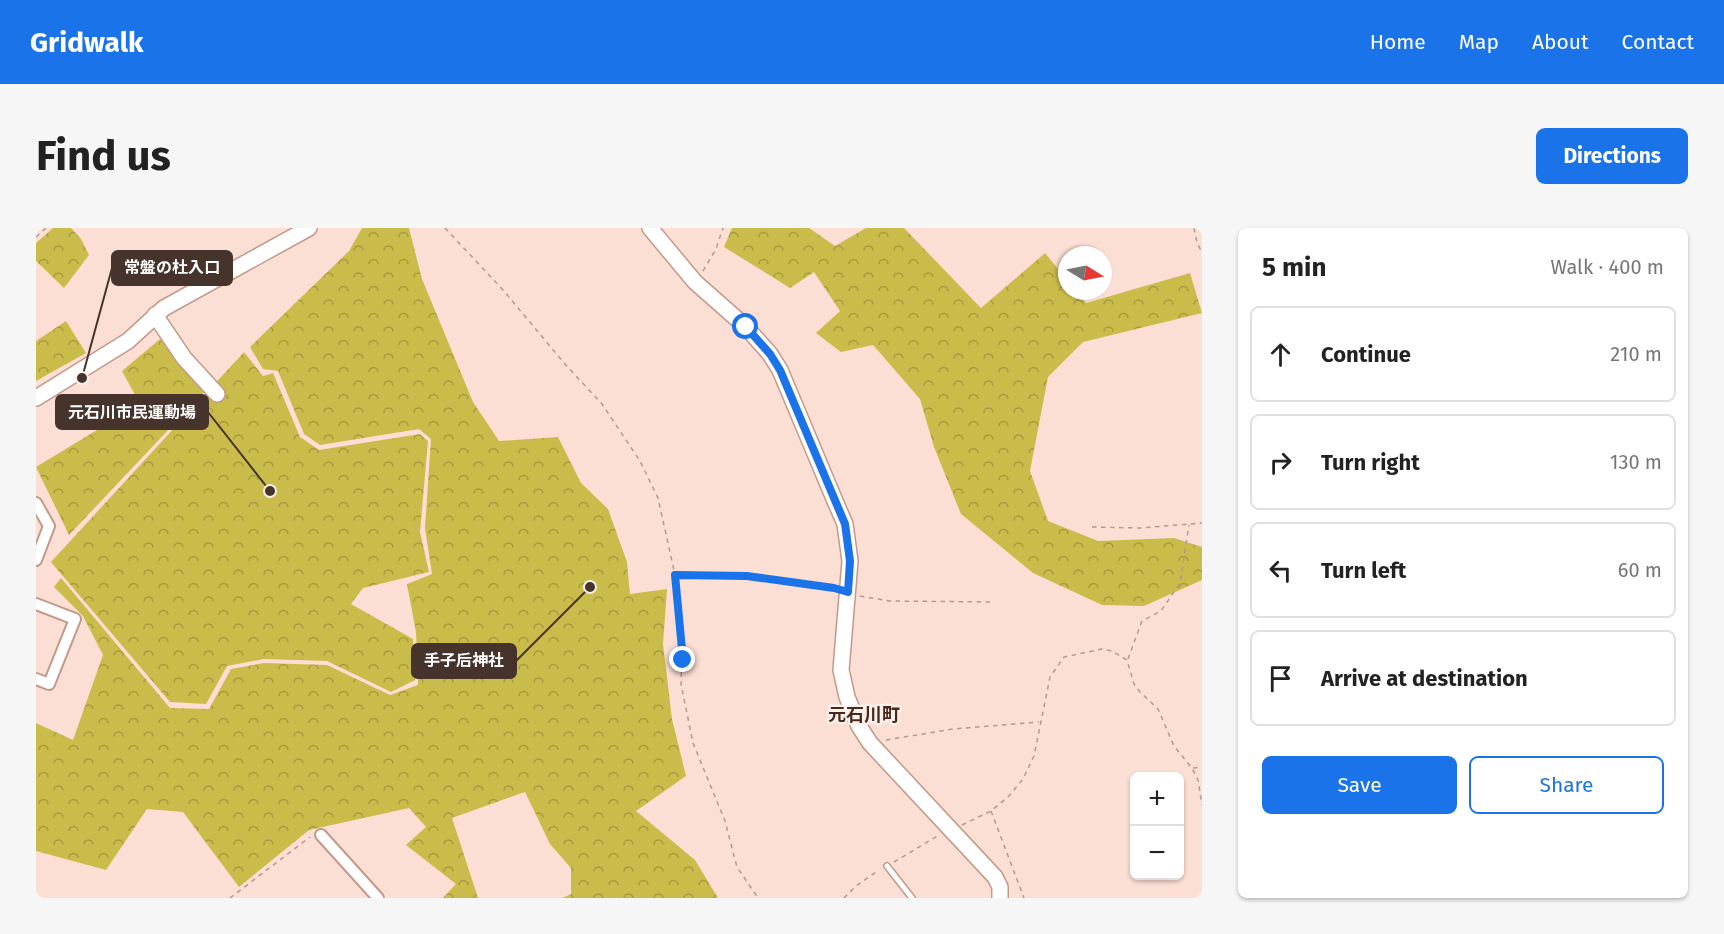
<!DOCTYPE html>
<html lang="en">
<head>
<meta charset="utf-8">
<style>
	:root { --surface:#fff; --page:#f6f6f6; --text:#222; --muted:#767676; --line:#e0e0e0; --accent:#1a73e8 }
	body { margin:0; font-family:"Fira Sans","Noto Sans JP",sans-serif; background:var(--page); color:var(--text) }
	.controls { position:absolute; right:18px; bottom:18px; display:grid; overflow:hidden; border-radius:9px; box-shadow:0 2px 4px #0004 }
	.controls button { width:54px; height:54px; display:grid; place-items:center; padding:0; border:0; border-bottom:2px solid var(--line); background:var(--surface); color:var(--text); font:30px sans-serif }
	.compass { position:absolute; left:1022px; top:18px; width:54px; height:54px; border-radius:50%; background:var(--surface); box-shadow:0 2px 4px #0004; rotate:100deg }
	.stop { position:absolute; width:18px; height:18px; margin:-14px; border:4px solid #1a73e8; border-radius:50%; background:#fff }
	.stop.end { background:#1a73e8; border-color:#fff; box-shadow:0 2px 6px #0008 }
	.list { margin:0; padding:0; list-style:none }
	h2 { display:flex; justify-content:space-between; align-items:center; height:78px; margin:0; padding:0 24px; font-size:26px }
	h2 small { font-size:20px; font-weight:400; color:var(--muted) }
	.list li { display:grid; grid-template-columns:39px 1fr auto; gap:18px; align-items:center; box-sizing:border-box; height:96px; margin:0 12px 12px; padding:0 12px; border:2px solid var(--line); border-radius:9px }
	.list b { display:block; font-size:22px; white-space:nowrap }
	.list em { font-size:20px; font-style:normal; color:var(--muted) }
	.actions { display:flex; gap:12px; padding:18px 24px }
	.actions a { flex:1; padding:14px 0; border:2px solid var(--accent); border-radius:9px; text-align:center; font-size:21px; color:var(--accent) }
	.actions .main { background:var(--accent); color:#fff }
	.icon { flex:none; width:33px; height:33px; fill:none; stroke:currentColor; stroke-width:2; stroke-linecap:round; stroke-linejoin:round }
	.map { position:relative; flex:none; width:1166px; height:670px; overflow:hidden; border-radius:9px }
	header { display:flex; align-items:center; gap:36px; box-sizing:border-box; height:84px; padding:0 30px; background:var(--accent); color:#fff }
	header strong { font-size:28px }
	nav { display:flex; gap:33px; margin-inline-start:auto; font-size:21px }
	.intro { display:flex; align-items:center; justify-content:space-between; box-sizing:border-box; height:144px; padding:0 36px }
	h1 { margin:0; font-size:42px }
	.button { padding:15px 27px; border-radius:9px; background:var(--accent); color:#fff; font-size:21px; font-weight:700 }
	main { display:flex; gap:36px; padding:0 36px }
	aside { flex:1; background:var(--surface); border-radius:9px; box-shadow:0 2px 4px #0004 }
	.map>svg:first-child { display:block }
</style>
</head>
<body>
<header>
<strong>Gridwalk</strong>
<nav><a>Home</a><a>Map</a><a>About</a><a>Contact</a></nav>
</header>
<div class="intro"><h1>Find us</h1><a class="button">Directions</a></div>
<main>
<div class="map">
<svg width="1166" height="670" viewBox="0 0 1166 670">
	<defs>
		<pattern id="forest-crowns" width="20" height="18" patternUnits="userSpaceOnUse" patternTransform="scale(1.5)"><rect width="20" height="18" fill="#cabc4a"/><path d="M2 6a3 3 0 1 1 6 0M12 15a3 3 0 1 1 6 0" fill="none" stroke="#a6993e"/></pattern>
	</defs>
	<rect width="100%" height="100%" fill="#fbdfd5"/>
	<!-- forest -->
	<g fill="url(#forest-crowns)">
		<polygon points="17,0 35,0 45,11 53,27 28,60 0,33 0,15"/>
		<polygon points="326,0 373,0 386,51 437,174 463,213 522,209 545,255 572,281 591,334 594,366 631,361 627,416 636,491 650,548 600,583 659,632 682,670 527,670 535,666 535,640 514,616 489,564 416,590 442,670 407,670 420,656 370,617 390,599 373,580 273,602 203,659 147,584 111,581 70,642 0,623 0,495 37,512 67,427 47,388 18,359 25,350 134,480 173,481 195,441 228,435 291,437 354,467 382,457 380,404 371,356 396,346 389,300 395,211 383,201 284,217 268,206 242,143 227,141 214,119 313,23"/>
		<polygon points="696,0 773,0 799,18 830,0 868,0 945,80 1009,25 1031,52 1031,63 1040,63 1050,75 1154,45 1166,85 1047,114 1012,149 994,243 1012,293 1062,313 1138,310 1166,319 1166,352 1108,378 1066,377 997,345 925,286 898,219 884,171 837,117 805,124 780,105 804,83 778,44 754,60 688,19"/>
		<polygon points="30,93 50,125 0,153 0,113"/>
		<polygon points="124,111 170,162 33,307 0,239 104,176 86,143"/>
		<polygon points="208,124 227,148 237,145 264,209 283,222 384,206 392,213 384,304 393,344 327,360 315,376 377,411 379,452 355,464 291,433 228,431 191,438 170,476 134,474 15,334"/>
	</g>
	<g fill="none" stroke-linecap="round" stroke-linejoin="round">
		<!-- lane casing -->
		<g stroke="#c49988" stroke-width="8">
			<polyline id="lane" points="851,638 876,670"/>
		</g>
		<!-- street casing -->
		<g stroke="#c49988" stroke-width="14">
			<g id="street">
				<polyline points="0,275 13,298 0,332"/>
				<polyline points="0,376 39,391 13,456 0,451"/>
				<polyline points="285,607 342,670"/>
			</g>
		</g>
		<!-- secondary casing -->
		<g stroke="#c49988" stroke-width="18">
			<g id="secondary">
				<polyline points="614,0 659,54 710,99 734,126 744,142 799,273 809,296 814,333 805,442 811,469 823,498 834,515 959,649 964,659 964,670"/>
				<polyline points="119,87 148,130 181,166"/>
				<polyline points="0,170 92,113 128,80 273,0"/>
			</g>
		</g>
		<!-- path -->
		<g stroke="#b19a91" stroke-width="1.5" stroke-dasharray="4.5 4.5" stroke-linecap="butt">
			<polyline points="409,0 468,63 528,135 566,176 604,233 622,270 639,347 646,413 645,456 657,515 689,593 701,639 722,670"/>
			<polyline points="1158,0 1161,15 1166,24"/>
			<polyline points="0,9 10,0"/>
			<polyline points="667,43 680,21 687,0"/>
			<polyline points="1056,299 1104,300 1166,295"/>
			<polyline points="640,347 711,348 799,360"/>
			<polyline points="824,368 853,373 958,374"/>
			<polyline points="1092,431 1106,393 1125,383 1144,355 1153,297"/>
			<polyline points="850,512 917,501 1003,494"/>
			<polyline points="1157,540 1166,539"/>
			<polyline points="955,583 988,670"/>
			<polyline points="926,597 955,583 973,568 987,551 998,528 1014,449 1028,429 1066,421 1076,423 1091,432 1098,456 1104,464 1122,481 1138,518 1156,540 1162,552 1166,577"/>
			<polyline points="858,634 903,607"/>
			<polyline points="194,670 274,609"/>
			<polyline points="808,670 820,658 843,642"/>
		</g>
		<!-- lane -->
		<use href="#lane" stroke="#fff" stroke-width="5"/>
		<!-- street -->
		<use href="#street" stroke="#fff" stroke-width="10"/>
		<!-- secondary -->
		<use href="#secondary" stroke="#fff" stroke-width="15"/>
	</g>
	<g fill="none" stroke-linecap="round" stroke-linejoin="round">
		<!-- route -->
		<polyline stroke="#1a73e8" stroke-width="8" points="647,432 639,347 711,348 798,360 812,364 814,333 809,296 744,142 734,126 710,99"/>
	</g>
	<g text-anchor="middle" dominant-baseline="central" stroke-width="4.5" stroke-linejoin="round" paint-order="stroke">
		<!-- quarter labels -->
		<g font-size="18" font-weight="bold" fill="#4a281a" stroke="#fbf1ed">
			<text x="828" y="487">元石川町</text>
		</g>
	</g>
	<!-- callouts -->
	<path fill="none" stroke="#45332c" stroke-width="2" d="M46 150L76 40M234 263L172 184M554 359L480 433"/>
	<g fill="#45332c" stroke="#fbf1ed" stroke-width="2">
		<circle cx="46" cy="150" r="6"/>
		<circle cx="234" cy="263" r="6"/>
		<circle cx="554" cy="359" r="6"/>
	</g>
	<g fill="#45332c" stroke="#45332c" stroke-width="2">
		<rect x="76" y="23" width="120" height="34" rx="6"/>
		<rect x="20" y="167" width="152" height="34" rx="6"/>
		<rect x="376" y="416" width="104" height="34" rx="6"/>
	</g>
	<g font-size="16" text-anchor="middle" font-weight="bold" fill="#fff">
		<text x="136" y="45">常盤の杜入口</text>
		<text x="96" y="190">元石川市民運動場</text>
		<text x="428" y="438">手子后神社</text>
	</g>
</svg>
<div class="controls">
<button>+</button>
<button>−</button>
</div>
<svg class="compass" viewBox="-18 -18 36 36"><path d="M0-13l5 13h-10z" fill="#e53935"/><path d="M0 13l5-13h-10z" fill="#767676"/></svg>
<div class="stop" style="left:710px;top:99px"></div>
<div class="stop end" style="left:647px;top:432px"></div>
</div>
<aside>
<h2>5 min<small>Walk · 400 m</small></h2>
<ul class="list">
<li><svg class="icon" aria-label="ahead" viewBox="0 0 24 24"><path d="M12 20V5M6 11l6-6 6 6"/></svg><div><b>Continue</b></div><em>210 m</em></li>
<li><svg class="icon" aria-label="right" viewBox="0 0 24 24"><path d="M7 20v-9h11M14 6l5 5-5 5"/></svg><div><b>Turn right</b></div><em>130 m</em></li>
<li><svg class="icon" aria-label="left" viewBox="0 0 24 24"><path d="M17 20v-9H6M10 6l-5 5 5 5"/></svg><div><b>Turn left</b></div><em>60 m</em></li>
<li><svg class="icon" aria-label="arrive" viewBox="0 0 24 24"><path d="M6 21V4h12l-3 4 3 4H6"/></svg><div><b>Arrive at destination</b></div></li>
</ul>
<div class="actions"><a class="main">Save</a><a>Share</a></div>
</aside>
</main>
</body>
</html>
